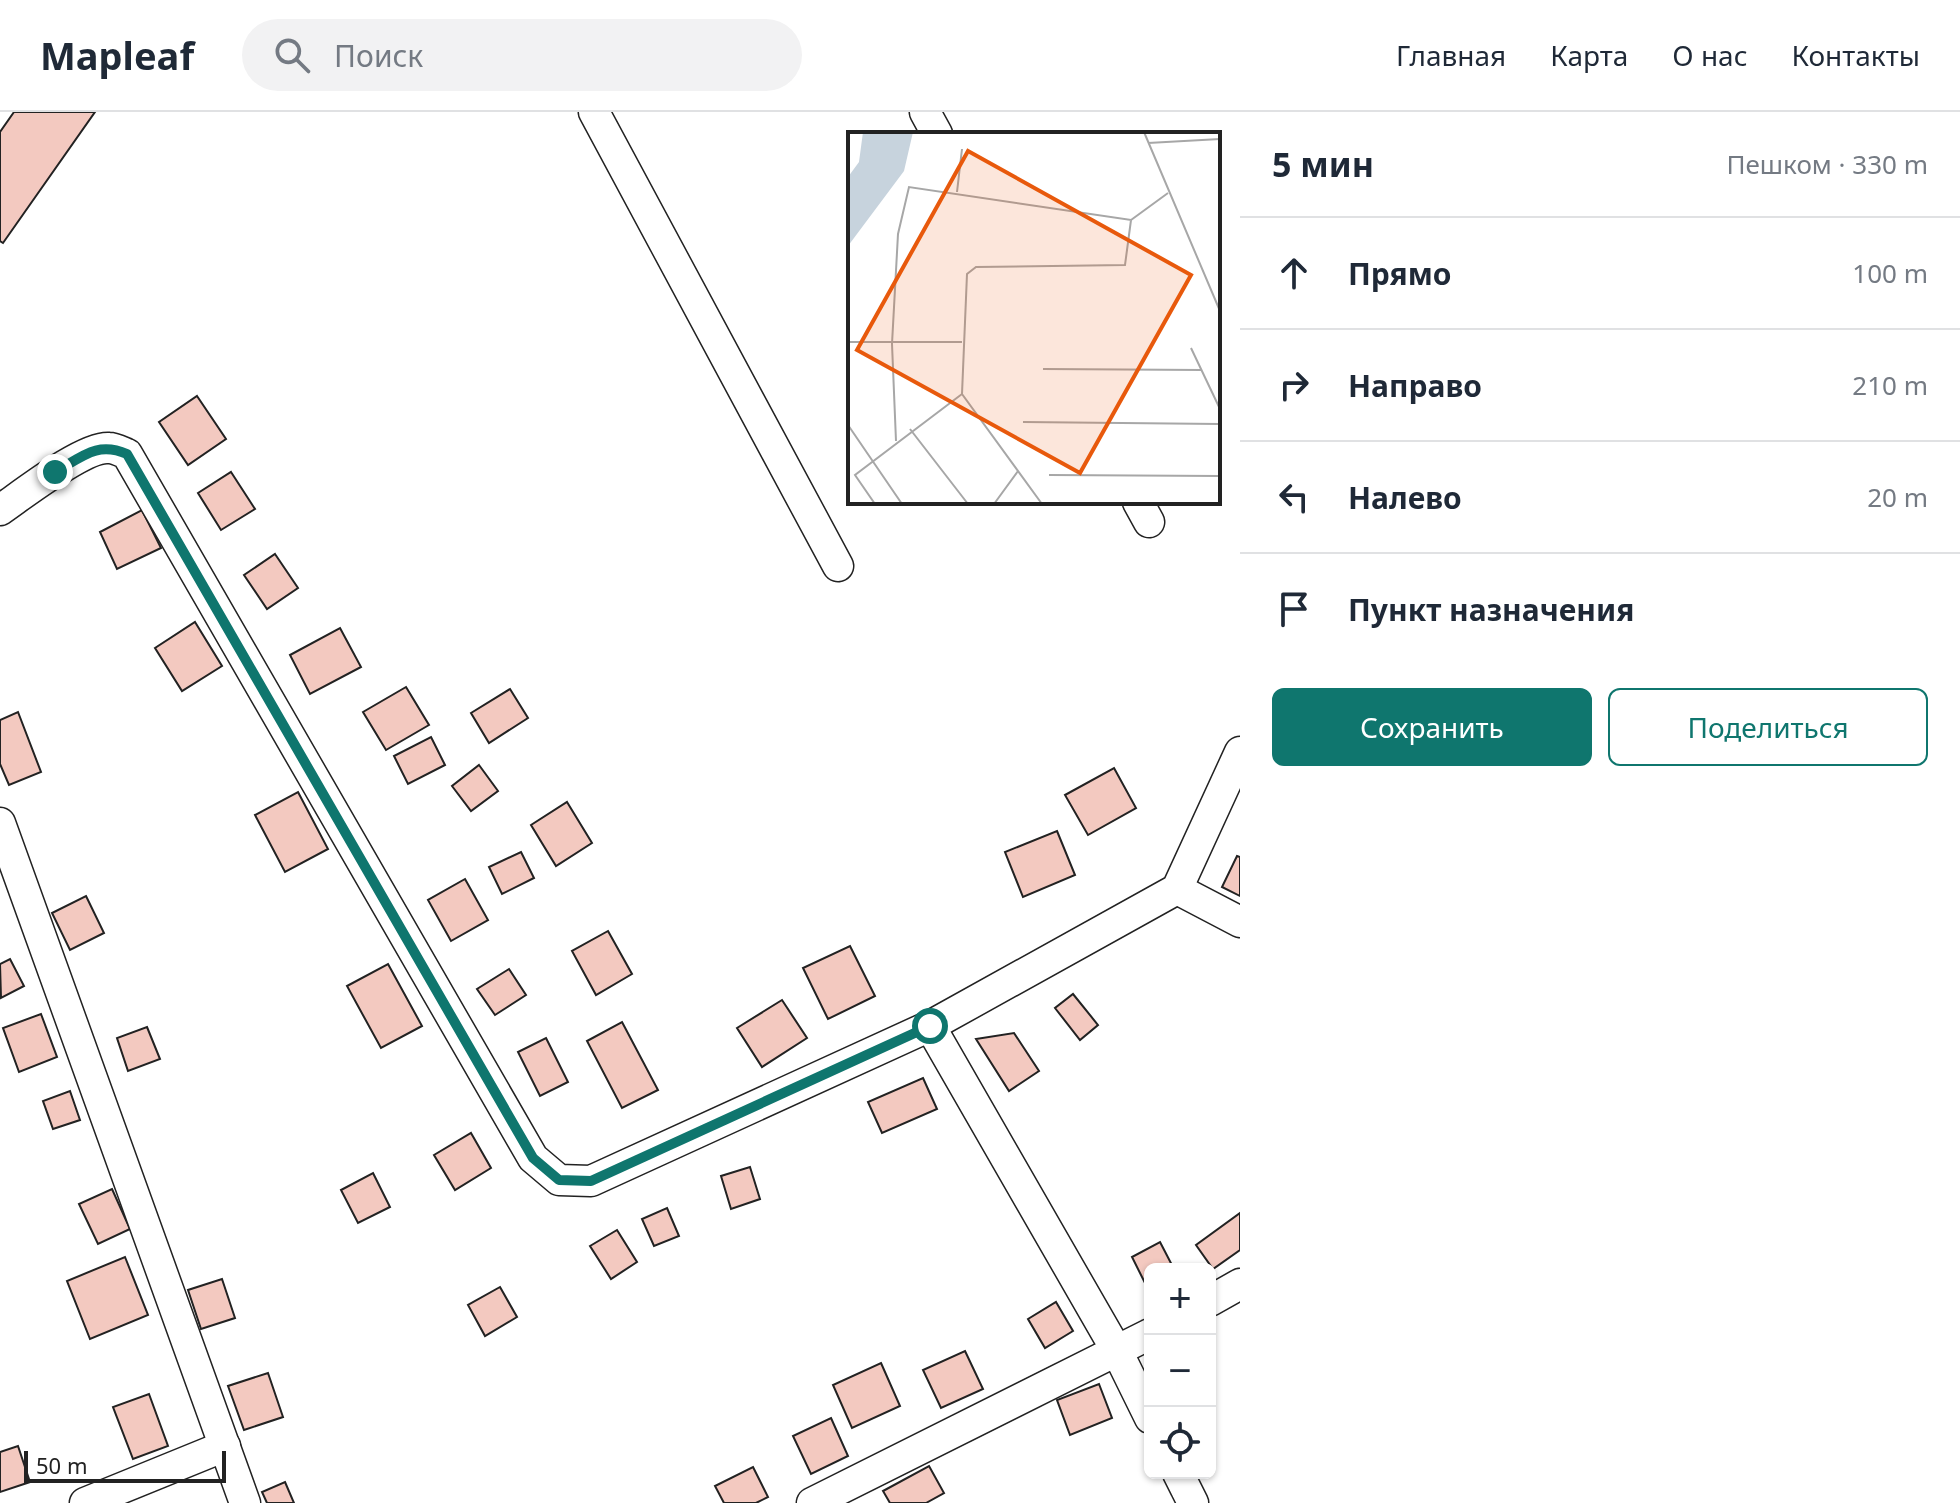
<!DOCTYPE html>
<html lang="ru">
<head>
<meta charset="utf-8">
<style>
	:root { --surface:#fff; --page:#f2f2f3; --text:#1f2937; --muted:#747a83; --line:#e0e1e3; --accent:#0f766e }
	body { margin:0; font-family:"Noto Sans",sans-serif; background:var(--page); color:var(--text) }
	.controls { position:absolute; right:24px; bottom:24px; display:grid; overflow:hidden; border-radius:12px; box-shadow:0 2px 6px #0004 }
	.controls button { width:72px; height:72px; display:grid; place-items:center; padding:0; border:0; border-bottom:2px solid var(--line); background:var(--surface); color:var(--text); font:40px sans-serif }
	.scale { position:absolute; left:24px; bottom:20px; width:202px; box-sizing:border-box; padding-left:8px; border:4px solid #222; border-top:0; font-size:22px; line-height:28px; white-space:nowrap; color:#222; -webkit-text-stroke:6px #fff; paint-order:stroke }
	.stop { position:absolute; width:24px; height:24px; margin:-18px; border:6px solid #0f766e; border-radius:50%; background:#fff }
	.stop.end { background:#0f766e; border-color:#fff; box-shadow:0 2px 8px #0008 }
	.list { margin:0; padding:0; list-style:none }
	h2 { display:flex; justify-content:space-between; align-items:center; height:104px; margin:0; padding:0 32px; font-size:34px }
	h2 small { font-size:26px; font-weight:400; color:var(--muted) }
	.list li { display:grid; grid-template-columns:52px 1fr auto; gap:24px; align-items:center; box-sizing:border-box; height:112px; padding:0 32px; border-top:2px solid var(--line) }
	.list b { display:block; font-size:30px; white-space:nowrap }
	.list em { font-size:26px; font-style:normal; color:var(--muted) }
	.actions { display:flex; gap:16px; padding:24px 32px }
	.actions a { flex:1; padding:18px 0; border:2px solid var(--accent); border-radius:12px; text-align:center; font-size:28px; color:var(--accent) }
	.actions .main { background:var(--accent); color:#fff }
	.icon { flex:none; width:44px; height:44px; fill:none; stroke:currentColor; stroke-width:2; stroke-linecap:round; stroke-linejoin:round }
	.map { position:relative; flex:none; width:1240px; height:1391px; overflow:hidden }
	header { display:flex; align-items:center; gap:48px; box-sizing:border-box; height:112px; padding:0 40px; background:var(--surface); border-bottom:2px solid var(--line) }
	header strong { font-size:38px }
	nav { display:flex; gap:44px; margin-inline-start:auto; font-size:28px }
	.search { width:560px; height:72px; background:var(--page); display:flex; align-items:center; gap:20px; box-sizing:border-box; padding:0 28px; border-radius:44px; color:var(--muted); font-size:30px }
	main { display:flex }
	aside { flex:1; background:var(--surface) }
	.map>svg:first-child { display:block }
</style>
</head>
<body>
<header>
<strong>Mapleaf</strong>
<div class="search"><svg class="icon" aria-label="search" viewBox="0 0 24 24"><circle cx="10" cy="10" r="6"/><path d="M15 15l6 6"/></svg>Поиск</div>
<nav><a>Главная</a><a>Карта</a><a>О нас</a><a>Контакты</a></nav>
</header>
<main>
<div class="map">
<svg width="1240" height="1391" viewBox="0 0 1240 1391">
	<rect width="100%" height="100%" fill="#fff"/>
	<!-- building -->
	<g fill="#f3c9c0" stroke="#222" stroke-width="2">
		<polygon points="14,0 95,0 3,131 0,129 0,20"/>
		<polygon points="197,284 226,327 188,353 159,310"/>
		<polygon points="231,360 255,397 221,418 198,381"/>
		<polygon points="142,398 161,436 117,457 100,420"/>
		<polygon points="275,442 298,476 267,497 244,463"/>
		<polygon points="195,510 222,554 182,579 155,536"/>
		<polygon points="340,516 361,555 310,582 290,543"/>
		<polygon points="406,575 429,613 386,638 363,600"/>
		<polygon points="510,577 528,606 489,631 471,601"/>
		<polygon points="18,600 41,660 9,673 0,652 0,608"/>
		<polygon points="431,625 445,653 408,672 394,644"/>
		<polygon points="479,653 498,679 471,699 452,674"/>
		<polygon points="1114,656 1136,696 1088,723 1065,683"/>
		<polygon points="298,680 328,737 285,760 255,703"/>
		<polygon points="567,690 592,731 556,754 531,713"/>
		<polygon points="1057,719 1075,763 1023,785 1005,740"/>
		<polygon points="521,740 534,766 502,782 489,755"/>
		<polygon points="1237,744 1240,745 1240,784 1222,775"/>
		<polygon points="465,767 488,808 451,829 428,788"/>
		<polygon points="86,784 104,821 70,838 52,801"/>
		<polygon points="608,819 632,862 596,883 572,839"/>
		<polygon points="850,834 875,884 828,907 803,856"/>
		<polygon points="10,847 24,874 1,886 0,852"/>
		<polygon points="388,852 422,914 381,936 347,874"/>
		<polygon points="509,857 526,883 495,903 477,877"/>
		<polygon points="1073,882 1098,913 1080,928 1055,896"/>
		<polygon points="782,888 807,926 762,955 737,916"/>
		<polygon points="41,902 57,945 19,960 3,916"/>
		<polygon points="622,910 658,978 622,996 587,929"/>
		<polygon points="147,915 160,947 128,959 117,926"/>
		<polygon points="1014,921 1039,959 1009,979 976,927"/>
		<polygon points="546,926 568,970 540,984 518,940"/>
		<polygon points="923,966 937,997 882,1021 868,990"/>
		<polygon points="70,979 80,1008 53,1017 43,989"/>
		<polygon points="471,1021 491,1056 455,1078 434,1043"/>
		<polygon points="750,1055 760,1087 731,1097 721,1064"/>
		<polygon points="373,1061 390,1095 358,1111 341,1078"/>
		<polygon points="112,1077 130,1117 98,1132 79,1092"/>
		<polygon points="667,1096 679,1124 654,1134 642,1107"/>
		<polygon points="1240,1101 1240,1138 1213,1157 1196,1133"/>
		<polygon points="617,1118 637,1150 611,1167 590,1134"/>
		<polygon points="1160,1130 1174,1157 1150,1157 1148,1177 1132,1145"/>
		<polygon points="125,1145 148,1203 90,1227 67,1169"/>
		<polygon points="222,1167 235,1206 201,1217 188,1178"/>
		<polygon points="500,1175 517,1205 485,1224 468,1193"/>
		<polygon points="1056,1190 1073,1219 1045,1236 1028,1207"/>
		<polygon points="965,1239 983,1277 941,1296 923,1258"/>
		<polygon points="881,1251 900,1294 852,1316 833,1273"/>
		<polygon points="268,1261 283,1305 244,1318 228,1274"/>
		<polygon points="1099,1272 1112,1306 1070,1323 1057,1288"/>
		<polygon points="149,1282 168,1334 133,1347 113,1295"/>
		<polygon points="831,1306 848,1344 811,1362 793,1324"/>
		<polygon points="18,1334 30,1370 0,1380 0,1340"/>
		<polygon points="929,1354 944,1381 926,1391 890,1391 883,1379"/>
		<polygon points="753,1355 768,1385 756,1391 724,1391 715,1374"/>
		<polygon points="285,1370 294,1391 267,1391 262,1380"/>
	</g>
	<g fill="none" stroke-linecap="round" stroke-linejoin="round">
		<!-- minor casing -->
		<g stroke="#222" stroke-width="33">
			<g id="minor">
				<polyline points="594,0 838,454"/>
				<polyline points="925,0 937,22"/>
				<polyline points="1138,390 1149,410"/>
				<path d="M 0,398 C 22,383 84,334 109,336 C 115,336 122,340 127,342 L 533,1046 L 559,1068 L 591,1069 L 930,914 L 1177,777 L 1240,640"/>
				<polyline points="0,711 245,1391"/>
				<polyline points="1177,777 1240,810"/>
				<polyline points="930,914 1118,1241 1150,1306"/>
				<polyline points="1210,1189 1240,1172"/>
				<polyline points="1178,1361 1193,1391"/>
				<polyline points="85,1391 225,1334"/>
				<polyline points="812,1391 1150,1222"/>
			</g>
		</g>
		<!-- minor -->
		<use href="#minor" stroke="#fff" stroke-width="30"/>
	</g>
	<g fill="none" stroke-linecap="round" stroke-linejoin="round">
		<!-- route -->
		<path stroke="#0f766e" stroke-width="10" d="M 55,360 C 82,345 97,329 127,342 L 533,1046 L 559,1068 L 591,1069 L 930,914"/>
	</g>
	<!-- overview -->
	<g transform="translate(848 20)">
		<rect width="372" height="372" fill="#fff"/>
		<path d="M 15,0 L 65,0 L 56,39 L 0,114 L 0,45 L 11,30 Z" fill="#c7d3dd"/>
		<path fill="none" stroke="#a7a7a7" stroke-width="2" d="M 296,0 L 372,179M 300,11 L 372,7M 109,60 L 114,17M 0,210 L 114,210M 343,216 L 372,277M 195,237 L 354,238M 175,290 L 372,292M 0,293 L 54,372M 62,297 L 120,372M 48,309 L 44,212 L 50,102 L 61,55 L 283,88 L 320,61M 201,343 L 372,344M 27,372 L 7,343 L 114,262M 146,372 L 170,339M 194,372 L 114,262 L 119,142 L 128,135 L 277,133 L 283,88"/>
		<path fill="#e8590c" fill-opacity="0.15" stroke="#e8590c" stroke-width="4" d="M 120,19 L 343,143 L 232,341 L 9,218 Z"/>
		<rect width="372" height="372" fill="none" stroke="#222" stroke-width="4"/>
	</g>
</svg>
<div class="controls">
<button>+</button>
<button>−</button>
<button><svg class="icon" aria-label="locate" viewBox="0 0 24 24"><circle cx="12" cy="12" r="6"/><path d="M12 2v4M12 18v4M2 12h4M18 12h4"/></svg></button>
</div>
<div class="scale">50 m</div>
<div class="stop" style="left:930px;top:914px"></div>
<div class="stop end" style="left:55px;top:360px"></div>
</div>
<aside>
<h2>5 мин<small>Пешком · 330 m</small></h2>
<ul class="list">
<li><svg class="icon" aria-label="ahead" viewBox="0 0 24 24"><path d="M12 20V5M6 11l6-6 6 6"/></svg><div><b>Прямо</b></div><em>100 m</em></li>
<li><svg class="icon" aria-label="right" viewBox="0 0 24 24"><path d="M7 20v-9h11M14 6l5 5-5 5"/></svg><div><b>Направо</b></div><em>210 m</em></li>
<li><svg class="icon" aria-label="left" viewBox="0 0 24 24"><path d="M17 20v-9H6M10 6l-5 5 5 5"/></svg><div><b>Налево</b></div><em>20 m</em></li>
<li><svg class="icon" aria-label="arrive" viewBox="0 0 24 24"><path d="M6 21V4h12l-3 4 3 4H6"/></svg><div><b>Пункт назначения</b></div></li>
</ul>
<div class="actions"><a class="main">Сохранить</a><a>Поделиться</a></div>
</aside>
</main>
</body>
</html>
